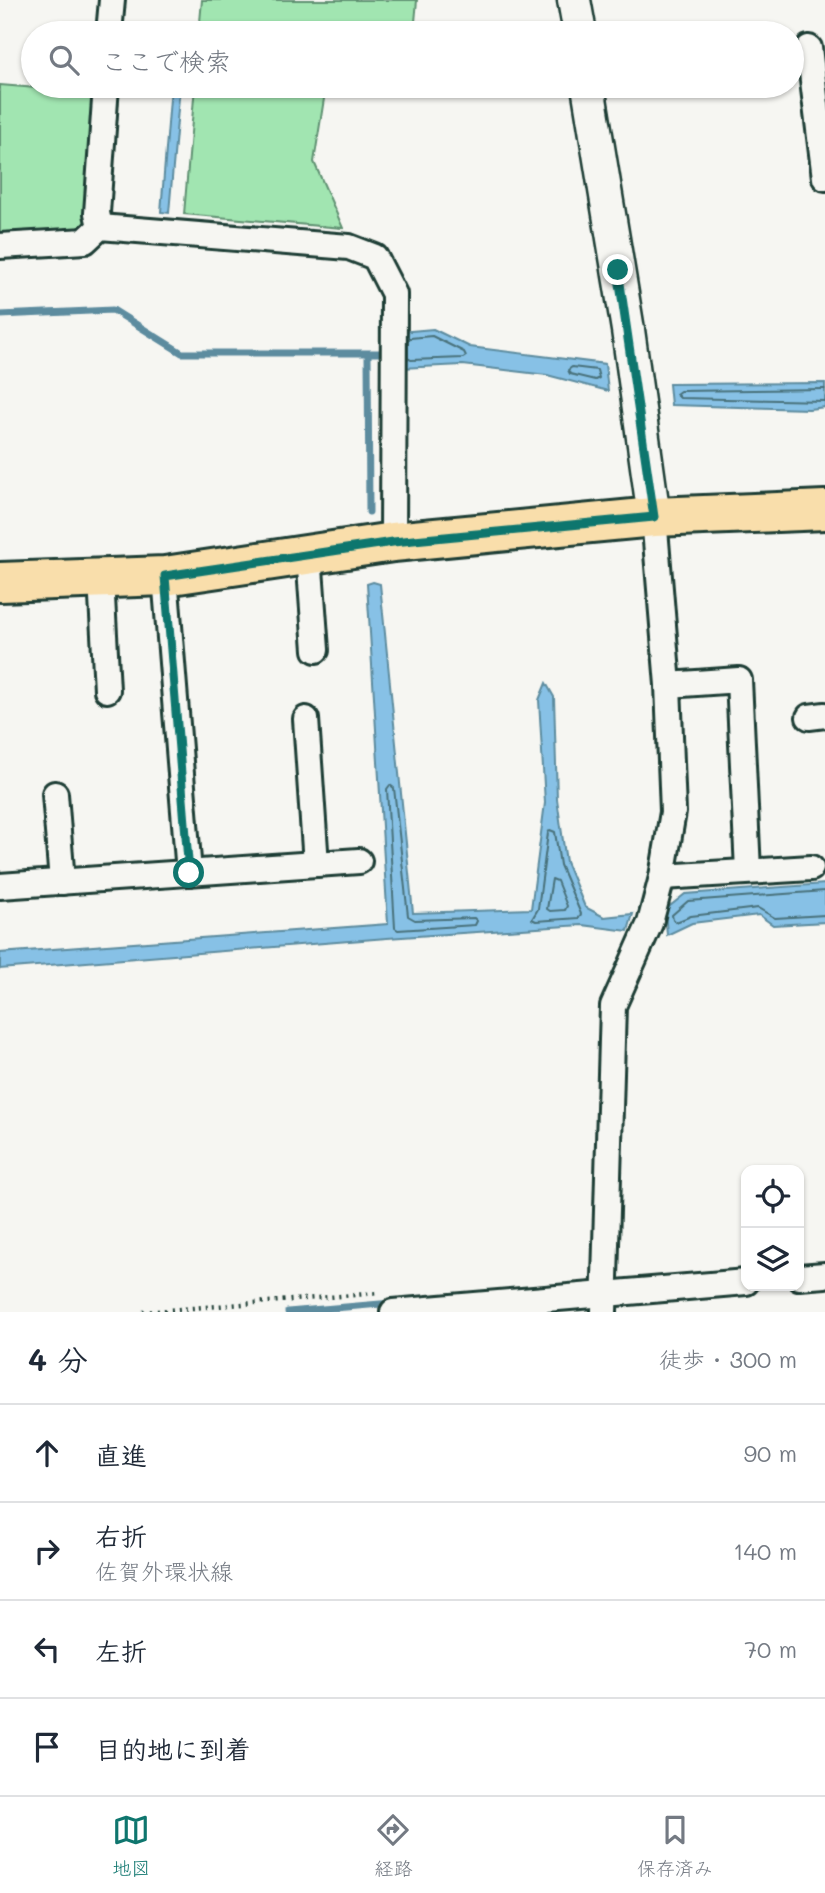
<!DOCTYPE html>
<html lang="ja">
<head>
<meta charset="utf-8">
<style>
	:root { --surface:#fff; --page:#f6f6f7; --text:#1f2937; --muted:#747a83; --line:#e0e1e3; --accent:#0f766e }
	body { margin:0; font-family:Mali,"Klee One",sans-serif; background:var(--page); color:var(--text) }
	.controls { position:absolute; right:21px; bottom:21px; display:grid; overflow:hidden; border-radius:14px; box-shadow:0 2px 5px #0004 }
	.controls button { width:63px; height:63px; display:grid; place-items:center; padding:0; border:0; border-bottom:2px solid var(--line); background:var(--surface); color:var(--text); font:35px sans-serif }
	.stop { position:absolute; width:21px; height:21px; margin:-16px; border:5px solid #0f766e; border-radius:50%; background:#fff }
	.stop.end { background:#0f766e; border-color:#fff; box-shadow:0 2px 7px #0008 }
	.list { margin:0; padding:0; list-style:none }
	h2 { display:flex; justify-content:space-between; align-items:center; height:91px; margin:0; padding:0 28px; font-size:30px }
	h2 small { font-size:23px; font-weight:400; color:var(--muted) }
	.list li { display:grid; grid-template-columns:46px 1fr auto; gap:21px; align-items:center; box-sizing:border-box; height:98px; padding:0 28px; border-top:2px solid var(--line) }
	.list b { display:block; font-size:26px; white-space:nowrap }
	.list p { margin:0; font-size:23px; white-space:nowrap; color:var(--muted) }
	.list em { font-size:23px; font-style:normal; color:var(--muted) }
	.icon { flex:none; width:38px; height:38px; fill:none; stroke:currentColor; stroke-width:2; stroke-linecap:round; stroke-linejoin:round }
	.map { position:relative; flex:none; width:825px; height:1312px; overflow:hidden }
	.search { position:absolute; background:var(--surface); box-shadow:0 2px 5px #0004; left:21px; right:21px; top:21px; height:77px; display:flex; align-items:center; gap:18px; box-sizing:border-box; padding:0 24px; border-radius:38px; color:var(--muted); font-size:26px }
	.sheet { height:483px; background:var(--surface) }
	nav { display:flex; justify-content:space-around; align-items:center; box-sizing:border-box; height:98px; border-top:2px solid var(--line); background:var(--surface); font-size:19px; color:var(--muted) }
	nav a { display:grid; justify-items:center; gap:4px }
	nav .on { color:var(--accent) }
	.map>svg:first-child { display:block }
</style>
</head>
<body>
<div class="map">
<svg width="825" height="1312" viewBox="0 0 825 1312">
	<rect width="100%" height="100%" fill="#f6f6f2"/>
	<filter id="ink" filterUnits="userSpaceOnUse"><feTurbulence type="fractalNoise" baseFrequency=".0143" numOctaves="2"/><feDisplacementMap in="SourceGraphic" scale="14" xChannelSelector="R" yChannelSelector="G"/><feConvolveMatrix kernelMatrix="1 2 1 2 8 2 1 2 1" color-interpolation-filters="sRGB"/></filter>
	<g filter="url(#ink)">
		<!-- green -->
		<g fill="#a1e5b1" stroke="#609172" stroke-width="2">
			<polygon points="202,0 417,0 414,33 199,33"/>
			<polygon points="0,85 98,93 88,223 76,229 0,238"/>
			<polygon points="195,86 326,86 314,162 343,228 184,214"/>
		</g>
		<!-- water -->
		<g fill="#87c1e6" stroke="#5d8c9f" stroke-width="2">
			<polygon points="171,86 180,86 169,213 161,212"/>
			<polygon points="433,329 470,347 605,364 608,391 547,375 463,365 401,368 400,332"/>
			<polygon points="825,383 825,407 809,409 671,405 669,384"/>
			<polygon points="373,582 380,584 413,913 531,909 545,803 539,700 546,683 554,697 557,799 566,862 585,907 604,917 633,914 628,931 582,925 387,938 0,969 0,953 388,924 367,584"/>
			<polygon points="825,884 825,922 773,925 759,915 692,923 667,935 665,910 685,894"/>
		</g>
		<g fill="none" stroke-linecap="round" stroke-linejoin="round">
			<!-- shore -->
			<g stroke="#49727b" stroke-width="2">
				<polyline points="408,346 408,358 411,360 463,358 466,356 464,352 432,336 410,338 408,341"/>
				<polygon points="572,367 597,370 599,378 595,380 570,374 568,370"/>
				<polyline points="825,389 680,391 676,394 680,398 825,401"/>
				<polygon points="390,785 394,788 408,916 415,920 474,918 477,921 475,925 398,930 395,928 387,789"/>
				<polygon points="550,830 555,832 560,865 581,914 579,918 536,921 532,919 538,909 548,833"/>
				<polygon points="552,879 557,881 567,906 565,910 550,911 547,909"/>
				<polyline points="825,891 688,901 672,915 673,920 676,922 691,916 758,908 775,918 825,915"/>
			</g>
			<!-- stream -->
			<g stroke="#5d8c9f" stroke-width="7">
				<polyline points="0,315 113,310 182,353 382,353"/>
				<polyline points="368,354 369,512"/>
				<polyline points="288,1312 392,1303"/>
			</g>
			<!-- minor casing -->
			<g stroke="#1f3d34" stroke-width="30">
				<g id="minor">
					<polyline points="109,33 112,0"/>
					<polyline points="809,48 825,178"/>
					<polyline points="106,86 97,213 100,227 349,247 375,257 394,294 393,542"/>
					<polyline points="0,246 85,241 100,227"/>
					<polyline points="309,555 316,650"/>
					<polyline points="165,576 189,873"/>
					<polyline points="101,579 107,690"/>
					<polyline points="668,685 739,680 748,871"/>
					<polyline points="809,717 825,715"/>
					<polyline points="306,719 316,864"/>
					<polyline points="55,794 62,882"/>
					<polyline points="662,877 811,868"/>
					<polyline points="0,886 359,861"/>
					<polyline points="799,1277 825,1275"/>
					<polyline points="393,1312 746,1282"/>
					<polyline points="604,1312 613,1006 650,923 662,877 673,812 668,685 654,517"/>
				</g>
			</g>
			<!-- tertiary casing -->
			<g stroke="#1f3d34" stroke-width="37">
				<g id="tertiary">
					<polyline points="574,0 580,33"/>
					<polyline points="588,86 628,330 654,517"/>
				</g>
			</g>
			<!-- primary casing -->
			<g stroke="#1f3d34" stroke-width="44">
				<polyline id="primary" points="0,582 165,576 393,542 654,517 825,510"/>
			</g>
			<!-- path -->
			<polyline stroke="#1f3d34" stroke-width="4.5" stroke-dasharray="2 5" stroke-linecap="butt" points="143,1312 379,1293"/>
			<!-- minor -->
			<use href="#minor" stroke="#f6f6f2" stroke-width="24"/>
			<!-- tertiary -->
			<use href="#tertiary" stroke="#f6f6f2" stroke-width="32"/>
			<!-- primary -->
			<use href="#primary" stroke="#f9deab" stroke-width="38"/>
		</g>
	</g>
	<g fill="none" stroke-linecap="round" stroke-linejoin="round" filter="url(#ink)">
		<!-- route -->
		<polyline stroke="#0f766e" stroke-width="9" points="189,873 165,576 393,542 654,517 618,270"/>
	</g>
</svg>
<div class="controls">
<button><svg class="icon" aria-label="locate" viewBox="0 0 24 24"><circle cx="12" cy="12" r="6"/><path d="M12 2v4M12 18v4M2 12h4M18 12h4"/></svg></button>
<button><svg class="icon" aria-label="layers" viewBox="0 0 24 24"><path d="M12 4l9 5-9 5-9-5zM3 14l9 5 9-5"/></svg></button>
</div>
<div class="stop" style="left:189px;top:873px"></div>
<div class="stop end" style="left:618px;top:270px"></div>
<div class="search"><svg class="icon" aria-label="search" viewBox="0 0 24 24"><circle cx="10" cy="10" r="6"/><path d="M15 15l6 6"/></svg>ここで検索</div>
</div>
<section class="sheet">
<h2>4 分<small>徒歩 · 300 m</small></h2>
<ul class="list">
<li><svg class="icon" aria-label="ahead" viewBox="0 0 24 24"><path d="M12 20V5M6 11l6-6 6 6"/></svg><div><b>直進</b></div><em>90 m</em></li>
<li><svg class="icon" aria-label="right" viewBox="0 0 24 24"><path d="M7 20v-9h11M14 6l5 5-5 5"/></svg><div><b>右折</b><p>佐賀外環状線</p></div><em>140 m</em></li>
<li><svg class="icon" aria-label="left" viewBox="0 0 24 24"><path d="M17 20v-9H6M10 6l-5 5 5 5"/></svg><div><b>左折</b></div><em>70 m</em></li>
<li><svg class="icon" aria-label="arrive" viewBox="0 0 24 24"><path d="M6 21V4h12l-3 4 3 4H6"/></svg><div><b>目的地に到着</b></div></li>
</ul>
</section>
<nav>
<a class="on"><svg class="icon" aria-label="map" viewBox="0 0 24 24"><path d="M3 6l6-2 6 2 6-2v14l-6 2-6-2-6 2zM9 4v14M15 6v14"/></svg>地図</a>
<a><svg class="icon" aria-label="directions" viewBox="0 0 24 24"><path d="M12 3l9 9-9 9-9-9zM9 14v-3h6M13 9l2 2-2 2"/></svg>経路</a>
<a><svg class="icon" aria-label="saved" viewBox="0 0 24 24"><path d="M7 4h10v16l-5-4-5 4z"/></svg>保存済み</a>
</nav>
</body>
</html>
